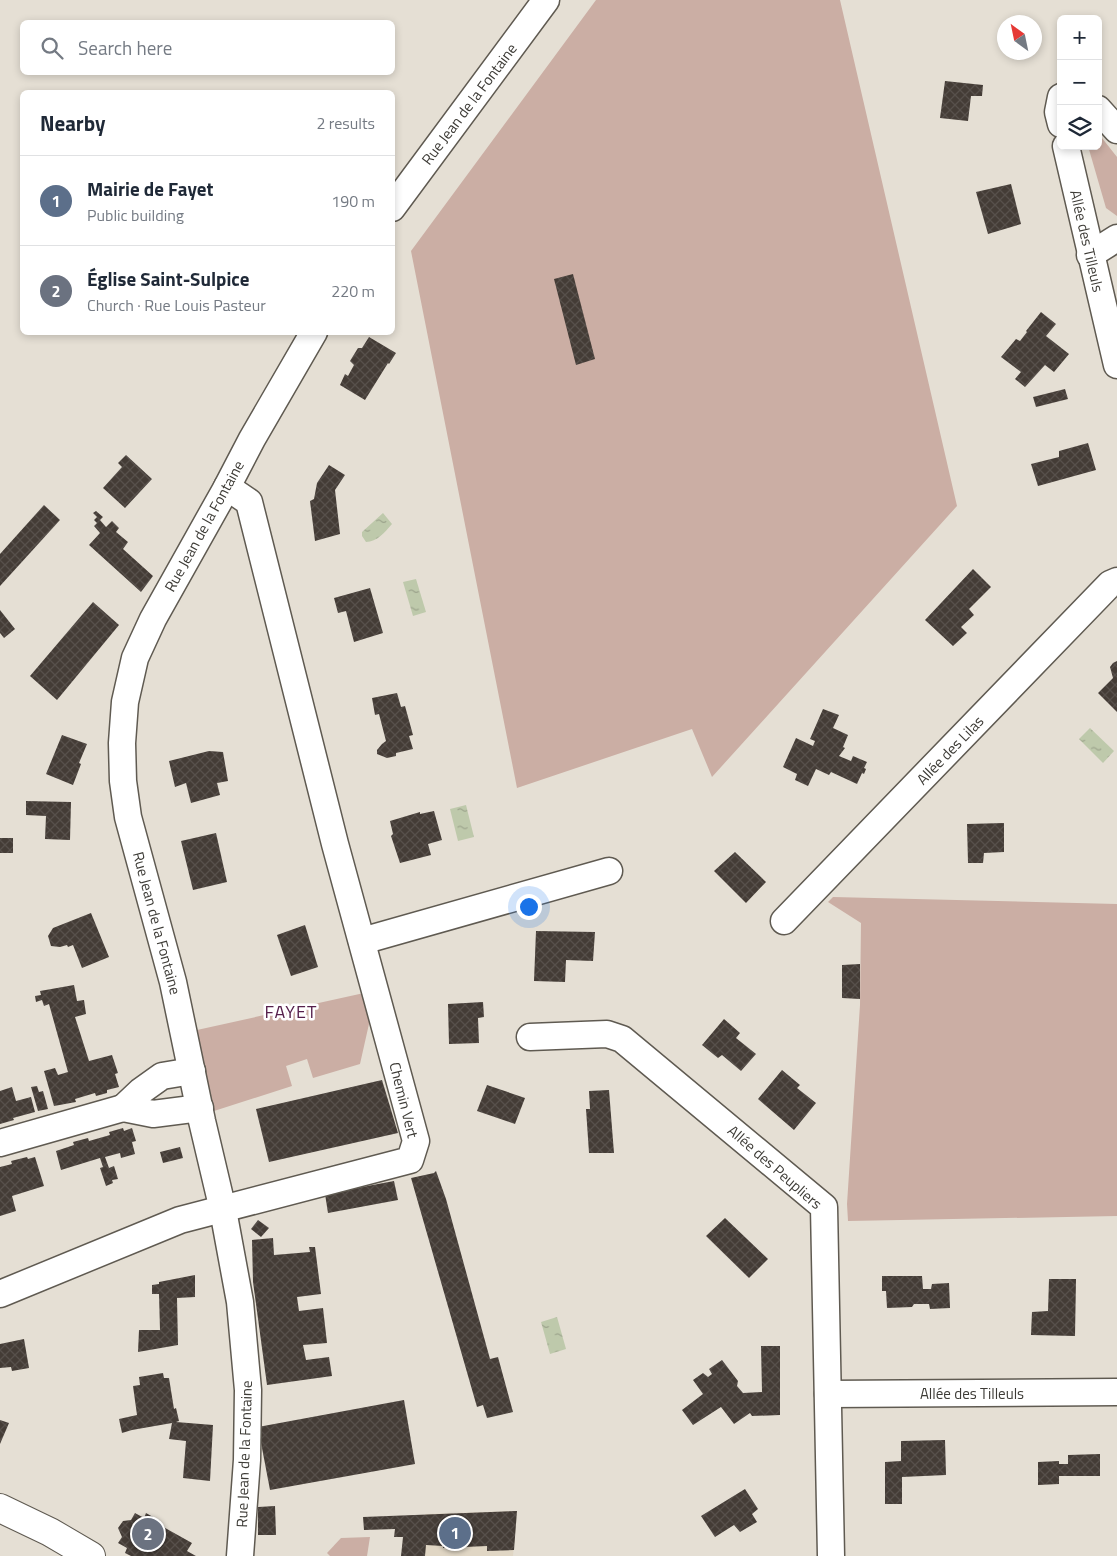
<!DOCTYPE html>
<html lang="en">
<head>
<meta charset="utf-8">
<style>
	:root { --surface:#fff; --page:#f6f6f7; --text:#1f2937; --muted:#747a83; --line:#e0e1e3; --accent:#1a73e8 }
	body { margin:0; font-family:"Titillium Web",sans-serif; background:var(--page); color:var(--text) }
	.controls { position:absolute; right:15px; top:15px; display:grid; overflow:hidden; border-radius:8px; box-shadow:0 2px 8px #0003 }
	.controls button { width:45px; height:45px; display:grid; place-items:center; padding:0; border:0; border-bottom:1px solid var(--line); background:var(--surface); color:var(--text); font:25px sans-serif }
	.compass { position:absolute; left:997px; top:15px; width:45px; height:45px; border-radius:50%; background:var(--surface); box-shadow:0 2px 8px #0003; rotate:327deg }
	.you { position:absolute; left:528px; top:906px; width:18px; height:18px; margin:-12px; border:4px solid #fff; border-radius:50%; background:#1a73e8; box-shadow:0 0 0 8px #1a73e833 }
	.badge { display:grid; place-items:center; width:32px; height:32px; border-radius:50%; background:var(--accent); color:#fff; font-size:16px; font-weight:700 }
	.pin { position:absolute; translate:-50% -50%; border:2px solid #fff; box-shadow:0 1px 5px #0006 }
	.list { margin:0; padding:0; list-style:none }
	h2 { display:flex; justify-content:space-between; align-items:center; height:65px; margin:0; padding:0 20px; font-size:21px }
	h2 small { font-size:16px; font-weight:400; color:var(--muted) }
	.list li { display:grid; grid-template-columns:32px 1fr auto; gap:15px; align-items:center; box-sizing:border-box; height:90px; padding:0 20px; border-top:1px solid var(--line) }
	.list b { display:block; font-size:19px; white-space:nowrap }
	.list p { margin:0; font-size:16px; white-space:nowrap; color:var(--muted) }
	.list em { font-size:16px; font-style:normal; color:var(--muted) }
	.icon { flex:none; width:28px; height:28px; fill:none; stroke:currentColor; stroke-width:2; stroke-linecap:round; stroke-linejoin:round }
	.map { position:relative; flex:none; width:1117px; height:1556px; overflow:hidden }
	.search { position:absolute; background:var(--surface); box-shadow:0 2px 8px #0003; left:20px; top:20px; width:375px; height:55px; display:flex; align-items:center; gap:12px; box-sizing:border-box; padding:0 18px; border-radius:8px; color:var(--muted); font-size:19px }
	.panel { position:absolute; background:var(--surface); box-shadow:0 2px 8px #0003; left:20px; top:90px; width:375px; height:245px; border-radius:8px }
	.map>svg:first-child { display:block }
</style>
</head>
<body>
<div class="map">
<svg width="1117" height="1556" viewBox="0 0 1117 1556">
	<defs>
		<pattern id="water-ripples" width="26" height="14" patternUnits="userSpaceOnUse" patternTransform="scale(1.25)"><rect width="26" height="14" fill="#bec9ab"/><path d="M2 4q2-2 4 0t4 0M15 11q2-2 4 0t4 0" fill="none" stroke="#9ca48c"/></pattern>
		<pattern id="building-cross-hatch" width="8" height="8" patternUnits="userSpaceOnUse" patternTransform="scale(1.25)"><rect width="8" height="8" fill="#443c36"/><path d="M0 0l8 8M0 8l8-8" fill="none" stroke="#57504b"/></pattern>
	</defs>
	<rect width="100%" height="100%" fill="#e5dfd4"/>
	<!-- built -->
	<polygon fill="#e0d6c4" points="517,1511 513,1556 424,1556 425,1514"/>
	<!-- green -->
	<g fill="#cbaea4">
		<polygon points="596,0 840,0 957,506 712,777 692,729 517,788 411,251"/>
		<polygon points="1098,133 1117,157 1117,216 1106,208 1088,146 1098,146"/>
		<polygon points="833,897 1117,904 1117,1216 848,1221 847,1204 860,1005 861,923 828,902"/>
		<polygon points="364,993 371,1015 360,1064 313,1078 307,1059 286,1066 292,1086 214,1111 197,1030"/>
		<polygon points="370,1537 367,1556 330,1556 327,1553 341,1538"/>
	</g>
	<!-- water -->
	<g fill="url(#water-ripples)">
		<path d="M 383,513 L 392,524 C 385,532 377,542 366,542 L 362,536 L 362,532 Z"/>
		<polygon points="416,579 426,612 413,616 403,582"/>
		<polygon points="1090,728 1114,751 1103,763 1079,739"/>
		<polygon points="466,805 474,837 458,841 450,809"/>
		<polygon points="557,1317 566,1349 550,1354 541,1322"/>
	</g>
	<!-- building -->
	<g fill="url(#building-cross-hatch)">
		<polygon points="945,81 983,85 982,96 971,96 968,121 940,118"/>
		<polygon points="1011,184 1021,224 988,234 976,192"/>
		<polygon points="573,274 595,359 576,365 554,279"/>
		<polygon points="1041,312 1056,324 1046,336 1069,354 1054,372 1045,365 1025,387 1015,379 1021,372 1001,357 1016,339 1020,341 1027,332 1026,331"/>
		<polygon points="369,337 396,353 389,364 388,363 365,400 340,385 345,374 348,376 354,365 350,361 358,348 362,348"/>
		<polygon points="1065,389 1068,399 1036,407 1033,397"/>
		<polygon points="1088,443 1096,470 1038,486 1031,464 1059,457 1059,451"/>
		<polygon points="126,455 152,479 125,508 103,488 122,467 118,463"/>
		<polygon points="329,465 345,475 335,490 340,534 315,541 310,501 314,499 317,483"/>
		<polygon points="44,505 60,520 0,586 0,554"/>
		<polygon points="96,511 103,517 100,520 106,527 112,521 119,528 116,532 128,542 123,549 153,576 141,592 89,545 100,533 94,526 97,523 94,520 97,517 93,513"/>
		<polygon points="973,569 991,587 969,609 974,615 961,627 967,633 953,646 925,620"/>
		<polygon points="370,588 383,633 354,642 346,611 338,613 334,598"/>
		<polygon points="93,602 119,625 57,700 30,676"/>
		<polygon points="0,610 15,629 4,638 0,633"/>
		<polygon points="1117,661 1117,712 1098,693 1113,678 1110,667 1113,663"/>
		<polygon points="397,693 401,707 405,706 413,735 409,736 413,749 396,753 396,756 387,758 377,754 377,750 382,744 386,741 379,714 375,715 372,698"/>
		<polygon points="823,709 839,715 833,728 848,735 843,747 845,748 839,756 851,761 853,756 867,762 864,768 866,769 864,774 862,773 857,784 831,772 829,775 816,769 808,786 795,780 797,774 783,767 796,738 813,746 815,741 810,739"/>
		<polygon points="62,735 87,744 79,763 81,764 73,785 46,774"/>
		<polygon points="209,751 223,752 228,781 217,783 220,795 191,803 186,783 175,787 169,761"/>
		<polygon points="26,801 71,802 70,840 45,839 46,816 26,815"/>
		<polygon points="434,811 442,840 428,844 431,855 400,863 391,836 393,834 390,821 420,812 420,814"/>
		<polygon points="1004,823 1004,852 984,853 983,863 968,863 967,824"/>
		<polygon points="216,833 227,882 193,890 181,841"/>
		<rect x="0" y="838" width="13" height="15"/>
		<polygon points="735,852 766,882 746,903 714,871"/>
		<polygon points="91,913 109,957 82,968 73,945 68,947 67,945 60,947 51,946 48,936 53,928"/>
		<polygon points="305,925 318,967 291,976 277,935"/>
		<polygon points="536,931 595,932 593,961 566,960 565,982 534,981"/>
		<polygon points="860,964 860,999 842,998 842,965"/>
		<polygon points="74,985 77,1001 84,1000 86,1014 75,1017 89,1061 112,1055 118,1073 115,1074 119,1087 107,1090 107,1093 96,1096 95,1093 75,1099 76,1102 54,1106 44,1071 55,1068 58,1075 68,1072 49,1004 44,1006 42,1000 36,1002 35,996 41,995 40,991"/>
		<polygon points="483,1002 484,1017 478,1018 479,1043 449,1044 448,1004"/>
		<polygon points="724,1019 740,1033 736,1038 756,1054 741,1071 722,1055 718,1058 702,1045"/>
		<polygon points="782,1070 800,1085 797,1088 816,1103 794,1130 758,1099"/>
		<polygon points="382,1080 398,1133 269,1162 256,1109"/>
		<polygon points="487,1085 525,1098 515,1124 477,1111"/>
		<polygon points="37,1086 39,1092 43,1091 48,1109 38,1111 31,1087"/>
		<polygon points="12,1087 16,1101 31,1097 35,1112 13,1118 14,1120 0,1124 0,1091"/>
		<polygon points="609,1090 614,1153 589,1153 586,1109 590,1109 589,1091"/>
		<polygon points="123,1128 124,1131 132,1128 136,1141 132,1142 135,1154 121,1158 120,1153 105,1157 109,1168 114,1166 118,1179 112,1180 113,1183 106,1186 100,1168 103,1167 100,1158 61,1170 56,1151 74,1145 73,1142 88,1138 89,1141 110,1135 109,1132"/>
		<polygon points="180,1147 183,1158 163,1163 160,1152"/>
		<polygon points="27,1157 28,1159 35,1157 44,1186 12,1196 16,1211 0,1216 0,1167 12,1164 11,1161"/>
		<polygon points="436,1171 446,1199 490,1359 498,1357 513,1412 487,1418 483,1405 477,1407 411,1178 434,1173"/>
		<polygon points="394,1181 398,1200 328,1213 325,1194"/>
		<polygon points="725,1218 768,1259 749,1278 706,1236"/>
		<polygon points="258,1220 269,1228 261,1237 251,1229"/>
		<polygon points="273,1238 274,1255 310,1252 309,1247 315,1247 321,1294 297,1297 299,1311 323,1308 327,1343 303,1345 306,1360 329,1357 332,1376 267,1385 253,1282 252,1240"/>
		<polygon points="195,1275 195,1297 177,1298 178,1345 138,1352 139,1330 160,1330 159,1294 152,1294 152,1285 159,1284 159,1282"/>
		<polygon points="882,1276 922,1276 923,1289 931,1289 932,1284 949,1283 950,1308 930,1309 929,1304 914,1304 912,1307 887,1308 886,1291 882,1291"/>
		<polygon points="1049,1279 1076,1279 1075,1336 1031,1335 1032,1312 1048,1311"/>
		<polygon points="24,1339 29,1368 12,1371 11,1367 0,1368 0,1344"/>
		<polygon points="761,1346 780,1346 780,1415 752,1416 750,1413 734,1424 721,1407 693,1425 682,1410 703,1394 693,1380 703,1373 708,1377 712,1374 709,1369 722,1360 738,1381 737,1386 743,1393 762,1392"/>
		<polygon points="163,1373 164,1378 169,1378 174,1409 176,1408 179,1421 176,1422 213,1425 210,1481 183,1478 186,1441 169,1439 172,1423 132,1430 122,1433 119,1419 137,1415 133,1386 140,1385 139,1377"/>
		<polygon points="404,1400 415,1464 270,1490 258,1427"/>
		<polygon points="0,1420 9,1423 0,1444"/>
		<polygon points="945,1440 946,1475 902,1477 902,1504 885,1504 885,1462 901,1461 901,1441"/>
		<polygon points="1100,1454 1100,1476 1059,1476 1059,1484 1038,1485 1038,1462 1059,1461 1059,1464 1068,1464 1068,1455"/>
		<polygon points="745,1489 758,1509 752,1514 757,1522 740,1532 734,1525 715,1537 701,1516"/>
		<polygon points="275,1506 276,1535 258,1535 258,1507"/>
		<polygon points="517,1511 514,1550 487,1551 487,1546 443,1548 443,1546 426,1545 425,1556 401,1556 403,1537 394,1537 395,1529 364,1530 363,1517"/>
		<polygon points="135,1513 144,1518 146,1513 160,1521 158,1524 192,1543 187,1551 196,1556 131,1556 125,1553 127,1548 118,1543 122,1537 118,1528 123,1521 131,1520"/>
	</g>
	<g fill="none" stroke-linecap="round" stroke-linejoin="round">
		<!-- minor casing -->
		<g stroke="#5f5a51" stroke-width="29">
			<g id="minor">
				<polyline points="1061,97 1058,112 1061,124"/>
				<polyline points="1098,109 1117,130"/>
				<polyline points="1066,146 1117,365"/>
				<polyline points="392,208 546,0"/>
				<polyline points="1090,255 1117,238"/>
				<polyline points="784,921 1110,584 1117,581"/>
				<polyline points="362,941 609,871"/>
				<polyline points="530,1037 607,1034 622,1039 824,1207 831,1556"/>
				<polyline points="192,1071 162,1076 141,1091 123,1108 153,1114 200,1108"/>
				<polyline points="0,1143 123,1108"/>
				<polyline points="0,1294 180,1220 410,1160 416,1141 335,844 249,502 227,487"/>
				<polyline points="828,1394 1117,1392"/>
				<polyline points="240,1556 247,1460 248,1390 240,1302 223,1210 202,1121 173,982 128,817 123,781 122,743 125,702 135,658 153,619 227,487 252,439 314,332"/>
			</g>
		</g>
		<!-- major casing -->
		<g stroke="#5f5a51" stroke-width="30">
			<polyline id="major" points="0,1508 50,1532 91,1556"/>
		</g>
		<!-- minor -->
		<use href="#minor" stroke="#fff" stroke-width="26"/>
		<!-- major -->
		<use href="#major" stroke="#fff" stroke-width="28"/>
	</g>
	<g text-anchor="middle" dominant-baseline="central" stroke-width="5" stroke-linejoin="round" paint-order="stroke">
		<!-- street labels -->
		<g font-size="15" fill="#3d3b36" stroke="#fff">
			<text transform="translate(469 104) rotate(-53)">Rue Jean de la Fontaine</text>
			<text transform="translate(1087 241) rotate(77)">Allée des Tilleuls</text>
			<text transform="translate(204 526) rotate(-61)">Rue Jean de la Fontaine</text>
			<text transform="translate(950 750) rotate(-46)">Allée des Lilas</text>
			<text transform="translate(157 923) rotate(75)">Rue Jean de la Fontaine</text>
			<text transform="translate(404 1100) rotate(76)">Chemin Vert</text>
			<text transform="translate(775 1167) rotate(41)">Allée des Peupliers</text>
			<text x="972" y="1393">Allée des Tilleuls</text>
			<text transform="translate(244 1454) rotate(-88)">Rue Jean de la Fontaine</text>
		</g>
		<!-- quarter labels -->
		<g font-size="18" letter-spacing="1" fill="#56204c" stroke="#fff">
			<text x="291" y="1011">FAYET</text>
		</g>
	</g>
</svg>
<div class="controls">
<button>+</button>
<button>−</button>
<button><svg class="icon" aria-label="layers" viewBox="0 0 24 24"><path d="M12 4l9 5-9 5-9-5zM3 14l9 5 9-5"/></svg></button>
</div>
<svg class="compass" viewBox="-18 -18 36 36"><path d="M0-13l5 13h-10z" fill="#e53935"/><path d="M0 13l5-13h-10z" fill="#747a83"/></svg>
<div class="you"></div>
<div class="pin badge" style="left:455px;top:1533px;background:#5c6f8a">1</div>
<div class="pin badge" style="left:148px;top:1534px;background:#6b7280">2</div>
<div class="search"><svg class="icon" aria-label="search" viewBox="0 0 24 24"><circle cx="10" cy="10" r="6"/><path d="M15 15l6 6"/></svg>Search here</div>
<section class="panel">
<h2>Nearby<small>2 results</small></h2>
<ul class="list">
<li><span class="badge" style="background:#5c6f8a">1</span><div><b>Mairie de Fayet</b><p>Public building</p></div><em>190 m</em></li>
<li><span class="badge" style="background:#6b7280">2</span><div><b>Église Saint-Sulpice</b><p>Church · Rue Louis Pasteur</p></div><em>220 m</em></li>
</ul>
</section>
</div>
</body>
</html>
